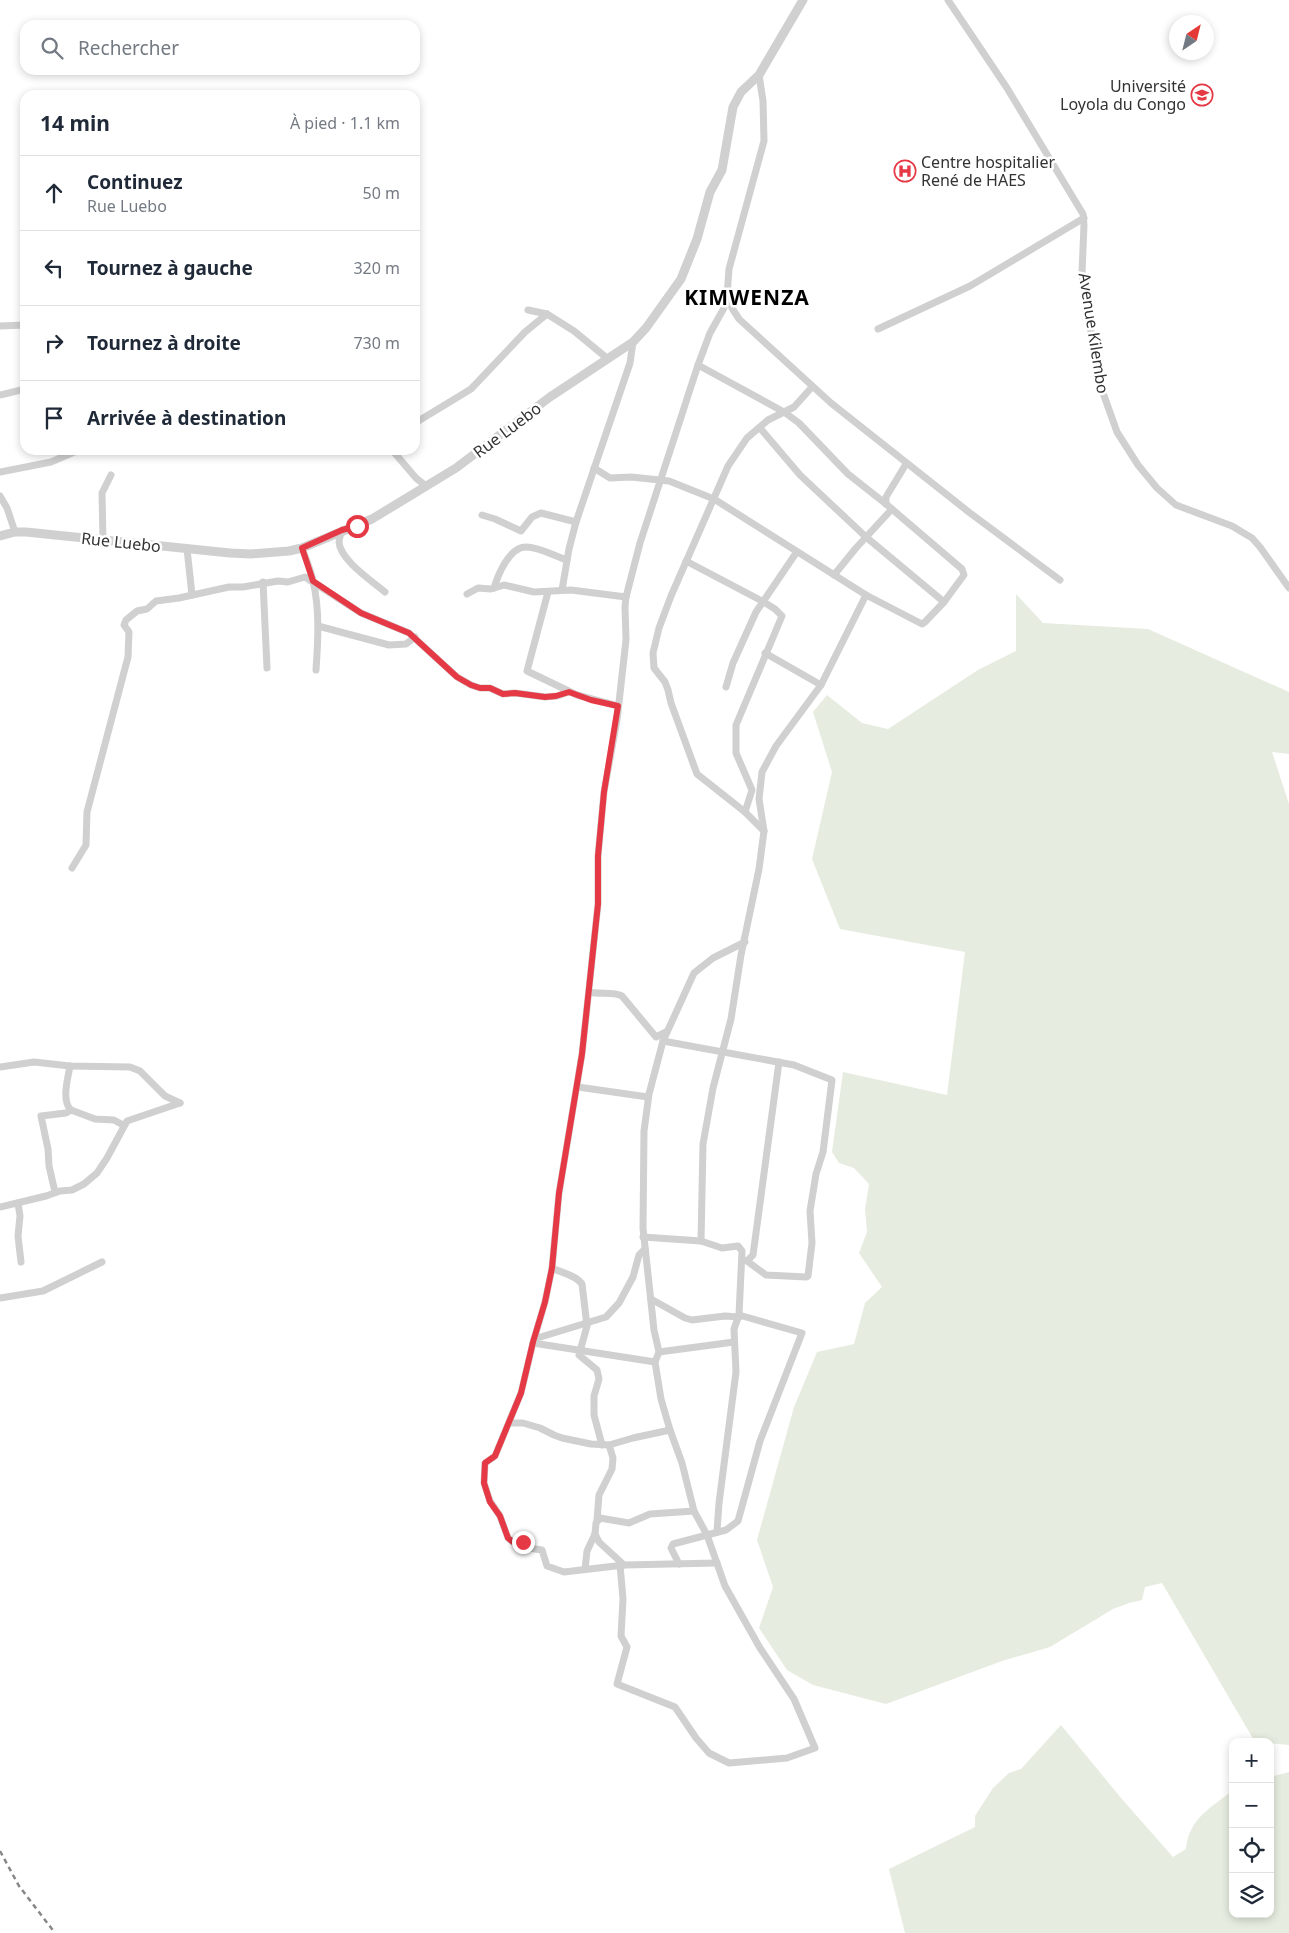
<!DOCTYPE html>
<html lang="fr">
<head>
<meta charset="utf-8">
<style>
	:root { --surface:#fff; --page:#f2f2f3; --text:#1f2937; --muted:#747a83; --line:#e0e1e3 }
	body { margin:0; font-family:"Noto Sans",sans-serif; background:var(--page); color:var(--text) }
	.controls { position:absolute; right:15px; bottom:15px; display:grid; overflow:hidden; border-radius:10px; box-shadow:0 2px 8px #0003 }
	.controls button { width:45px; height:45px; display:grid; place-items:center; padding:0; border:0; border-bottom:1px solid var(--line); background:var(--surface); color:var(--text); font:25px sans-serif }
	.compass { position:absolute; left:1169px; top:15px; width:45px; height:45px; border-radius:50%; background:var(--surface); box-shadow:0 2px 8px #0003; rotate:35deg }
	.stop { position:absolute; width:15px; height:15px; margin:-11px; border:4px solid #e63946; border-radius:50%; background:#fff }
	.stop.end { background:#e63946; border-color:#fff; box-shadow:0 1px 5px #0008 }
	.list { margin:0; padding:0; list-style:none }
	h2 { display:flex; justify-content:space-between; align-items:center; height:65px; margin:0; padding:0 20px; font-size:21px }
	h2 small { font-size:16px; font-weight:400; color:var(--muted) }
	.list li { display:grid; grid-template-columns:32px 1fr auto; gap:15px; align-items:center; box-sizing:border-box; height:75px; padding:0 20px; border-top:1px solid var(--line) }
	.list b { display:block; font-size:19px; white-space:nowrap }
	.list p { margin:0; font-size:16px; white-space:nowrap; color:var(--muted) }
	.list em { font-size:16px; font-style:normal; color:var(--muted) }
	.icon { flex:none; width:28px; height:28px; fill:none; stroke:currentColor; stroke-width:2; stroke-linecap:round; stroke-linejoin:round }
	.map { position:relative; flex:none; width:1289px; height:1933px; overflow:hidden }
	.search { position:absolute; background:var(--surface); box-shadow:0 2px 8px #0003; left:20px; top:20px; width:400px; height:55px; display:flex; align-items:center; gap:12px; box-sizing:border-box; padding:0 18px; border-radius:15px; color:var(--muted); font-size:19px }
	.panel { position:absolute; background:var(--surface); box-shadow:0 2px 8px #0003; left:20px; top:90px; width:400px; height:365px; border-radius:15px }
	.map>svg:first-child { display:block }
</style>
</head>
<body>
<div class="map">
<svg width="1289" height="1933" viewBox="0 0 1289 1933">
	<rect width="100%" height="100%" fill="#fff"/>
	<!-- green -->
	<g fill="#e6ecdf">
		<polygon points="1016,594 1043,623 1148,629 1289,692 1289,754 1272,752 1289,804 1289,1745 1255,1742 1162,1583 1145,1587 1142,1600 1129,1603 1113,1609 1050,1647 1002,1661 886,1704 813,1685 787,1670 759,1628 773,1587 757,1540 794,1407 817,1352 854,1344 865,1303 882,1287 859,1253 867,1232 865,1209 869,1184 854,1168 839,1163 832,1152 843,1072 947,1095 965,952 840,929 812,859 832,772 813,712 827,695 862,723 888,729 978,670 1016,651"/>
		<path d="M 1061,1725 L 1121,1798 L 1173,1857 L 1186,1849 C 1189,1818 1210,1809 1233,1790 L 1233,1914 L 1270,1914 L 1270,1777 L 1289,1772 L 1289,1933 L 905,1933 L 889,1869 L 975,1827 L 975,1816 L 993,1788 L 1009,1773 L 1021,1769 Z"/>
	</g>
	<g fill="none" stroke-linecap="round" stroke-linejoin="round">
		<!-- minor -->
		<g stroke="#d0d0d0" stroke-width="7">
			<polyline points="948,0 1007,88 1083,214 1084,225 1082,273 1098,379 1117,432 1138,465 1157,488 1176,505 1232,526 1252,538 1260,547 1289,588"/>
			<polyline points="727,297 732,308 739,319 831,403 970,513 1060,580"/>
			<polyline points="528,310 547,314 574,331 608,359"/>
			<polyline points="0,326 25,325"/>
			<polyline points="878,329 970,286 1084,218"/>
			<polyline points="0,395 25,389"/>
			<polyline points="415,423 471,389 525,332 547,314"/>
			<polyline points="760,428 800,475 866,537 944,602"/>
			<polyline points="254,450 279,450"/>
			<polyline points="392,450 416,478 426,486"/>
			<polyline points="594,468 610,478 631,477 669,481 714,499 866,595 922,624 925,622 944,602 964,575 962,569 886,504 848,474 799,423 784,412 698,365"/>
			<polyline points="0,472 51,462 79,450"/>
			<polyline points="0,496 7,508 15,532"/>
			<polyline points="886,504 886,497 906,464"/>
			<polyline points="482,515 495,519 521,531 532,517 541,513 576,522"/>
			<path d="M 342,530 C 341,534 339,538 339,542 C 340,560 372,581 385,592"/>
			<polyline points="103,540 102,493 111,475"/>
			<path d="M 302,548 C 306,559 311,570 313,581 C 320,610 318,641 316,670"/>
			<polyline points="187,549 192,595"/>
			<polyline points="686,561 762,601 775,609 782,616 736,725 736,753 752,790 745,812"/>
			<polyline points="834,575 856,548 892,509"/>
			<polyline points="263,582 267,668"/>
			<path d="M 494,588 C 498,575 509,547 526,547 C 539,547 555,556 567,560"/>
			<polyline points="562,590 569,549 576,522 630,363 633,342"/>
			<polyline points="548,592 527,671 577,695 618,706"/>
			<polyline points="467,594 478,588 491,589 504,585 534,592 571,590 626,597"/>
			<polyline points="318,626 389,645 406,644 415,637"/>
			<polyline points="765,653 821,685"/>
			<polyline points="726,687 733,663 756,612 796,553"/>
			<polyline points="764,831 745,812 697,774 671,703 668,690 665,682 654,668 653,653 659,628 671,596 728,466 747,438 768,420 794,407 812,387"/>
			<polyline points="72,868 86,845 87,812 128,657 129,632 124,625 126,620 137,611 147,609 156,601 179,598 229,587 243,587 278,581 288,582 305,577 361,613 409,633 457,677 471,685 480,688 490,688 503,694 515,693 545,697 557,696 569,692"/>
			<path d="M 589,992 C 600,995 612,991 622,996 L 656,1037 L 666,1032"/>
			<polyline points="663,1041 794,1065 832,1080 823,1152 816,1174 810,1211 812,1243 808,1276 806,1277 766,1275 747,1261"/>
			<path d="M 70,1066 C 68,1078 61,1101 71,1110"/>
			<polyline points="0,1067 34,1062 70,1066 130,1067 140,1071 165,1096 180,1103"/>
			<polyline points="578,1087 648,1097"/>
			<polyline points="55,1192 49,1166 48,1149 41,1116 66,1113 71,1110 95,1119 114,1120 123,1125"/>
			<polyline points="18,1203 20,1216 18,1236 21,1262"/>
			<polyline points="0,1207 46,1196 60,1191 72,1190 84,1184 97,1173 107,1158 127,1121 180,1103"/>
			<polyline points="643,1237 701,1241 722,1248 738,1246 742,1251 739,1315 734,1329 736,1372 719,1503 717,1531"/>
			<polyline points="701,1241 703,1144 713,1088 731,1019 741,955 759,869 764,831 759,799 762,772 776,746 821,685 866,595"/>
			<polyline points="744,1260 747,1261 753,1255 779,1062"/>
			<path d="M 552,1268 C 562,1273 576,1275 582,1284 L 587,1326 L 579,1355 L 597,1370 L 599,1379 L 594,1396 L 594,1415 L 602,1445"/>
			<polyline points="0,1298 43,1291 102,1262"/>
			<polyline points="651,1299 685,1318 692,1320 725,1316 739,1317"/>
			<polyline points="534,1339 606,1317 619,1303 633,1277 639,1255 645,1249"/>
			<polyline points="533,1343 655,1362"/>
			<polyline points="659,1352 734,1342"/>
			<polyline points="509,1423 523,1423 540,1428 554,1435 562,1438 591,1444 609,1445 633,1438 670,1430"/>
			<polyline points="597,1520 599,1495 612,1469 613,1458 609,1445"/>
			<polyline points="595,1534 599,1542 624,1565"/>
			<polyline points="717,1563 624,1565 564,1572 547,1566 542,1550 528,1548 525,1543 513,1542 508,1538 500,1516 490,1501 484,1483 485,1463 495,1456 521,1393 533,1343 545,1302 552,1268 559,1193 582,1054 598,904 598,856 604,792 617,720 626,640 625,607 626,597 640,543 698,365 710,333 724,308 727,296 729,269 764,141 763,101 759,75"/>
			<polyline points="679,1564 671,1548 673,1544 726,1530 738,1521 760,1441 802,1333 739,1315"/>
			<polyline points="620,1565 623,1599 621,1636 627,1647 617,1684 675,1707 696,1738 709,1753 729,1763 787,1758 815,1748 794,1699 760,1648 725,1586 707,1535 694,1511 682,1463 670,1430 661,1399 655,1362 659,1352 654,1330 643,1228 644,1131 649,1094 663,1041 694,973 713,958 745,942"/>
			<polyline points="585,1569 587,1551 595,1534 596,1523 600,1518 629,1523 650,1514 694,1511"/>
		</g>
		<!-- tertiary -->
		<polyline stroke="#d0d0d0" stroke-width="9" points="0,536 15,532 26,532 230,553 251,554 289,551 302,548 372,519 456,468 550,397 633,342 646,328 681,279 697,239 710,192 722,170 733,107 741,92 759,75 803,0"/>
		<!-- rail -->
		<polyline stroke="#888" stroke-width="2.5" stroke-dasharray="5 4" stroke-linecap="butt" points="0,1851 19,1886 55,1933"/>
	</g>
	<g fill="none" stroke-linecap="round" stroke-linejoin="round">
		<!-- route -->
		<polyline stroke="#e63946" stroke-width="6" points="357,526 342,530 302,548 313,581 361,613 409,633 457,677 471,685 480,688 490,688 503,694 515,693 545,697 556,696 569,692 591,700 618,706 604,792 598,856 598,904 582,1054 559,1193 552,1268 545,1302 533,1342 521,1393 495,1456 485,1463 484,1483 490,1502 500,1516 508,1538 513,1542 523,1542"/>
	</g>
	<!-- icons -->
	<defs>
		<g id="university-ring" transform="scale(1.125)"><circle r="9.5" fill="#fff" stroke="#e63946" stroke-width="1.5"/><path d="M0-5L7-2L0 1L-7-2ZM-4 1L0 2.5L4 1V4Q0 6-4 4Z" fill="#e63946"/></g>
		<g id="hospital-ring" transform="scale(1.125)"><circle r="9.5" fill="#fff" stroke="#e63946" stroke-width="1.5"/><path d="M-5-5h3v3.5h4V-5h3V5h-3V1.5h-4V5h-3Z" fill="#e63946"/></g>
	</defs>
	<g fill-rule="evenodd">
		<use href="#university-ring" x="1202" y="95"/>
		<use href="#hospital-ring" x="905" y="171"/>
	</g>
	<g text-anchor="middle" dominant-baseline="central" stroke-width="5" stroke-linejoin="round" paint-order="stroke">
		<!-- poi labels -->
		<g font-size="16" fill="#333" stroke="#fff" text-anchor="end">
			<text x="1186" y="86">Université<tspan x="1186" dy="18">Loyola du Congo</tspan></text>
			<text x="921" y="162" text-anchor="start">Centre hospitalier<tspan x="921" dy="18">René de HAES</tspan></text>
		</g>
		<!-- street labels -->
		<g font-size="16" fill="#333" stroke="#fff">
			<text transform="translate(1094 333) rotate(81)">Avenue Kilembo</text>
			<text transform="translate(507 430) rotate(-37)">Rue Luebo</text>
			<text transform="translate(121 542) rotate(6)">Rue Luebo</text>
		</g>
		<!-- district labels -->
		<g font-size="21" font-weight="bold" letter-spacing="1" fill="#000" stroke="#fff">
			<text x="747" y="297">KIMWENZA</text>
		</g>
	</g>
</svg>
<div class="controls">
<button>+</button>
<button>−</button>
<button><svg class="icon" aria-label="locate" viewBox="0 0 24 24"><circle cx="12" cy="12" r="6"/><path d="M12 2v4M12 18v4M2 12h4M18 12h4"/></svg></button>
<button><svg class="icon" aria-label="layers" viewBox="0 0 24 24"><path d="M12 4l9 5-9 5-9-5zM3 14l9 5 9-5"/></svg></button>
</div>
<svg class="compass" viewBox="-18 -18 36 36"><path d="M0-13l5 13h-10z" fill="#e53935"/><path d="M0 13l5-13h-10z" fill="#747a83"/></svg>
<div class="stop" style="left:357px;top:526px"></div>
<div class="stop end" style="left:523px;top:1542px"></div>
<div class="search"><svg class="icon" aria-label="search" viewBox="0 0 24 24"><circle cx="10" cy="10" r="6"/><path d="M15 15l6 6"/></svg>Rechercher</div>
<section class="panel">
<h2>14 min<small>À pied · 1.1 km</small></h2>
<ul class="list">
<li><svg class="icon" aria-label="ahead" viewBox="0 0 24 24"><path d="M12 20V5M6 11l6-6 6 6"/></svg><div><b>Continuez</b><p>Rue Luebo</p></div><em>50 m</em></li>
<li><svg class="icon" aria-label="left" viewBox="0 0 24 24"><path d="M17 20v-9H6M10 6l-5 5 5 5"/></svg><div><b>Tournez à gauche</b></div><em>320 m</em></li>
<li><svg class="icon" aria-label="right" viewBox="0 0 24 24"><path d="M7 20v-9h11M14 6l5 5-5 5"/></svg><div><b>Tournez à droite</b></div><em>730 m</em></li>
<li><svg class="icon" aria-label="arrive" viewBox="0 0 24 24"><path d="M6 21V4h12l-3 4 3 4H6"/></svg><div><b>Arrivée à destination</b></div></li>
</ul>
</section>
</div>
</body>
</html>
